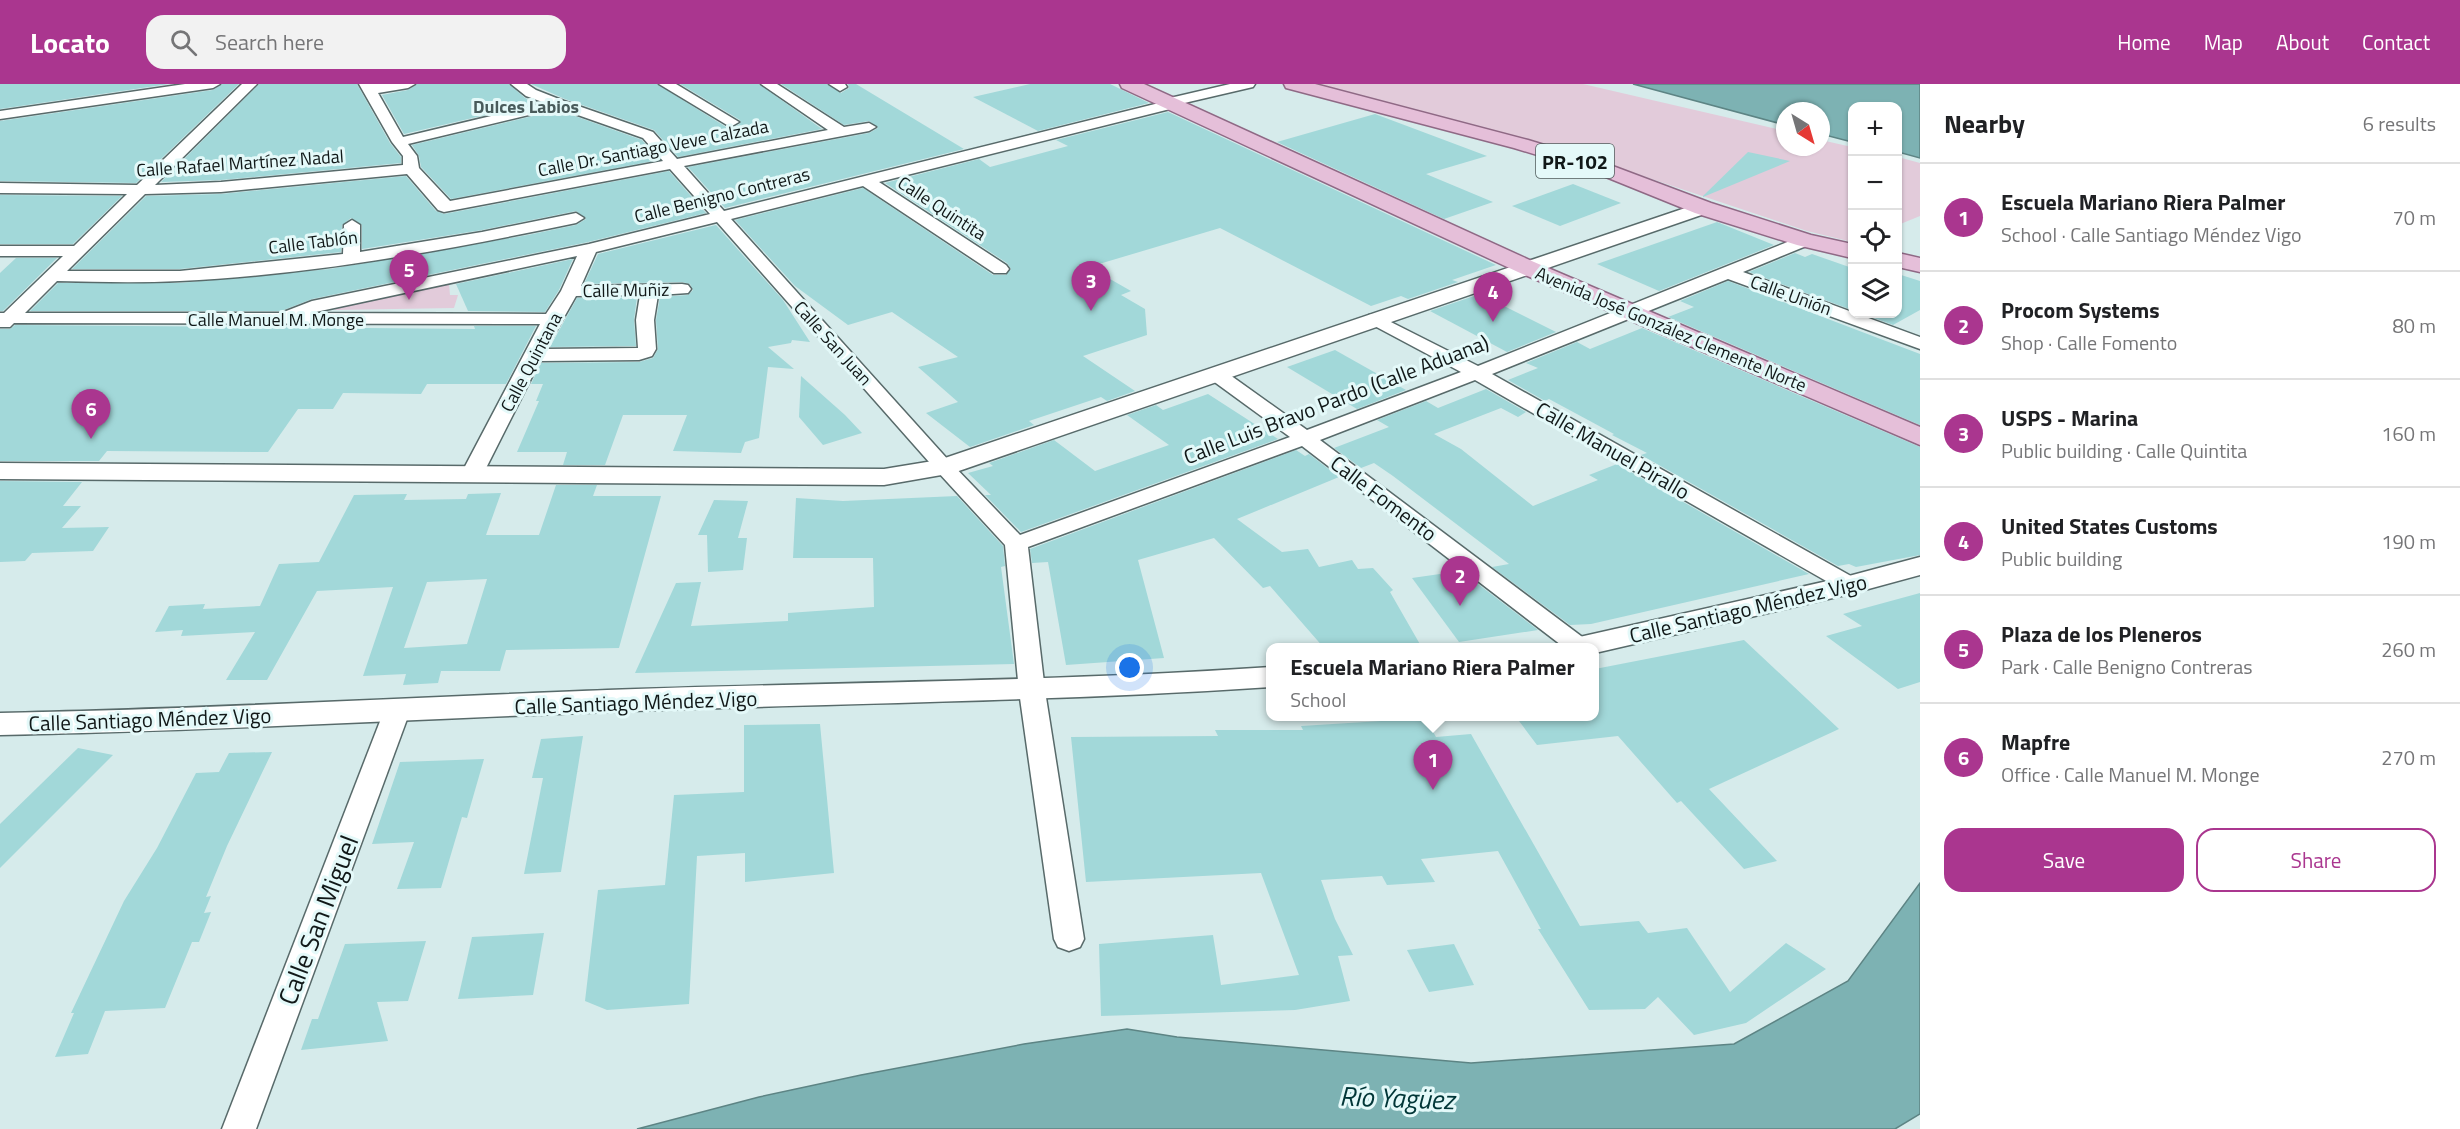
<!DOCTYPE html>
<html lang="en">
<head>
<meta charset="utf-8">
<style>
	:root { --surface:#fff; --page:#f2f2f2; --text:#202124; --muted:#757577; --line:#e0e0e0; --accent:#aa368f }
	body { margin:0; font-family:"Titillium Web",sans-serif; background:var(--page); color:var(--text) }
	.controls { position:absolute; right:18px; top:18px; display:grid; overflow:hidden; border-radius:12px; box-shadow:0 2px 4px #0004 }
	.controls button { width:54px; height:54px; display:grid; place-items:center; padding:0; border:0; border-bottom:2px solid var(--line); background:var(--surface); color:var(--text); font:30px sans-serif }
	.compass { position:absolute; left:1776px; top:18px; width:54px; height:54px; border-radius:50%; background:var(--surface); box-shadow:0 2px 4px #0004; rotate:143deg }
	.you { position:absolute; left:1130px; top:584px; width:21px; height:21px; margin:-15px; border:4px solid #fff; border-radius:50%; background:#1a73e8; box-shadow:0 0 0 9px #1a73e833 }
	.badge { display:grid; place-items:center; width:39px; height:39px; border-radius:50%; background:var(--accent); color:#fff; font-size:20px; font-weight:700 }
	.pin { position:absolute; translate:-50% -50px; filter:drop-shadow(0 2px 3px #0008) }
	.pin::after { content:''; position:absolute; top:32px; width:21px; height:18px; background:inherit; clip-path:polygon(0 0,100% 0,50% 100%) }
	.popup { position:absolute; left:1266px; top:559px; width:333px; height:78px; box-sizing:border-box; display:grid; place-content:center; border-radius:12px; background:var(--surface); filter:drop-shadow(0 2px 4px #0005); font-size:20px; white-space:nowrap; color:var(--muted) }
	.popup b { font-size:22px; color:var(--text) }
	.popup::after { content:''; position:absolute; left:50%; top:100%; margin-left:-12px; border:12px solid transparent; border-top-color:var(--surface) }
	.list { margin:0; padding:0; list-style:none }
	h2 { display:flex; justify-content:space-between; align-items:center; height:78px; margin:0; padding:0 24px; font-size:26px }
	h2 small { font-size:20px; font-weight:400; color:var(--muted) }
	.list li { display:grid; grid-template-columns:39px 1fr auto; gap:18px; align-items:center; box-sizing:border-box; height:108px; padding:0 24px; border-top:2px solid var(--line) }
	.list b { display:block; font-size:22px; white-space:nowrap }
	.list p { margin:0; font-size:20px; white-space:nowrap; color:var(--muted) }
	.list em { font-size:20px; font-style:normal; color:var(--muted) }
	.actions { display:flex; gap:12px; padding:18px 24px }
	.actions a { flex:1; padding:14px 0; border:2px solid var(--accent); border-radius:18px; text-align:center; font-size:21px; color:var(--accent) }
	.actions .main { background:var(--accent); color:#fff }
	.icon { flex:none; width:33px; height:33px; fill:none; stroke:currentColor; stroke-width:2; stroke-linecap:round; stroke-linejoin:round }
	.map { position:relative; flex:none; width:1920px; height:1045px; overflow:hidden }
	header { display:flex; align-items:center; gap:36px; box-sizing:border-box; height:84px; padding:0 30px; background:var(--accent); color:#fff }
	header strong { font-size:28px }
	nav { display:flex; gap:33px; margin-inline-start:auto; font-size:21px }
	.search { width:420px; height:54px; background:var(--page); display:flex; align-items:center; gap:15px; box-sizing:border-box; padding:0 21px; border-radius:18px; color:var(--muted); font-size:22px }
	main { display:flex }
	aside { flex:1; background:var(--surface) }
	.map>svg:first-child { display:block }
</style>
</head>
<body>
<header>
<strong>Locato</strong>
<div class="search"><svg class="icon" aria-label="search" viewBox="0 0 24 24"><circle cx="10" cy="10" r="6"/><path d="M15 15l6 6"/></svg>Search here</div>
<nav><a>Home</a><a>Map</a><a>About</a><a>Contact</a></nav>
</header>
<main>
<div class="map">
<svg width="1920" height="1045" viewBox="0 0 1920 1045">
	<rect width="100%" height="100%" fill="#d6ebeb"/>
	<!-- green -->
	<g fill="#e2cbda">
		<polygon points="1317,0 1583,0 1785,47 1785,63 1821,63 1821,56 1852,63 1852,158 1807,147 1565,66"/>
		<polygon points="1898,73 1920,79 1920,132 1898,141"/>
		<polygon points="449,200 450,211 458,211 454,224 335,226 337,221"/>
	</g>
	<!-- water -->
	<g fill="#7db2b3" stroke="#5d8484" stroke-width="1.5">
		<polygon points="1633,0 1920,0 1920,74 1898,68 1898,22 1852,22 1852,58 1821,50 1821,27 1785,27 1785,41"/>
		<polygon points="1920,799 1920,1030 1895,1045 637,1045 759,1013 861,991 1024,960 1127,945 1177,953 1471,979 1734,960 1848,897"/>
	</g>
	<!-- building -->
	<g fill="#a2d8d9" fill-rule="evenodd">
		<polygon points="0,0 169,0 0,25"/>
		<polygon points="222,0 239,0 136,99 0,97 0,37 213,6"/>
		<polygon points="259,0 357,0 390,59 401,73 401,79 221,96 161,98"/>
		<polygon points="417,0 509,0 525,14 537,19 404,50 382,11 408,6"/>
		<polygon points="531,0 657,0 726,43 732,44 740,40 740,36 680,0 759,0 822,45 678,73 654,46 565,15"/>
		<polygon points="781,0 827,0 841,9 849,4 848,0 856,0 964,65 725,124 688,83 869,49 878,44 869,37 844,41"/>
		<polygon points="1030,0 1110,0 1149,19 1038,47 973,13"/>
		<polygon points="558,26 642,56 659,76 451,115 421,83 419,72 412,61"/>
		<polygon points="1168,28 1496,181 1452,196 1458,198 1408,215 1401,212 1371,222 1220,144 1089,183 1131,207 1121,211 1145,225 1147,251 1083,272 1135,307 1107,317 1101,313 1029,337 1034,341 970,363 926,329 958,318 918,283 958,273 892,228 848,241 795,202 735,136 863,104 993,191 1006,191 1011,185 1007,179 885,99 979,75 990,83 1068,62 1056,56"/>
		<polygon points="1375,30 1487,72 1426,90 1493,118 1444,135 1277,58"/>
		<polygon points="1748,68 1790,77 1703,113 1703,112"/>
		<polygon points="669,87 706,129 588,158 312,215 281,227 30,227 58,199 180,199 330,185 528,151 576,141 586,135 576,127 482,146 362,165 362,141 351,134 342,141 341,168 180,185 72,185 146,112 221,110 406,92 436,127 444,130"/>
		<polygon points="1573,100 1621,119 1560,142 1512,122"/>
		<polygon points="0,111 122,112 73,160 0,160"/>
		<polygon points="1717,138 1774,161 1659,207 1597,180"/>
		<polygon points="716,141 783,216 810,258 792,256 791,259 768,263 794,285 768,283 759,354 745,358 741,369 673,367 687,331 623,331 605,381 563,381 567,368 517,368 539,317 536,317 543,300 531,300 541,279 639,278 653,274 658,265 656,236 660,213 688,211 693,206 690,200 682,198 584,200 598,170"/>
		<polygon points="1795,169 1805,173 1812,170 1852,184 1852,226 1749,188"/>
		<polygon points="16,174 57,174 3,227 0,227 0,189"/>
		<polygon points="573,175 559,206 545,228 468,227 456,200"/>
		<polygon points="1898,190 1920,197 1920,226 1893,241 1863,230 1898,230"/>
		<polygon points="1728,197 1920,270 1920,341 1668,233 1694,223 1680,217"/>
		<polygon points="1480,210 1556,248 1507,268 1430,227"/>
		<polygon points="637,213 634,236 636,262 550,263 577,214"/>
		<polygon points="15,241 475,245 474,242 536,242 506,300 427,300 421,310 343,309 333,325 298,325 268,368 107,367 99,377 0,377 0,245 10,245"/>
		<polygon points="1642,244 1920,363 1920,471 1856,483 1849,480 1838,482 1641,371 1647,369 1612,351 1614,350 1549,315 1545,317 1508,296 1538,284 1526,279 1577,258 1590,265"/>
		<polygon points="1335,266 1406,306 1357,325 1287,283"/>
		<polygon points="801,292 845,331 862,349 823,361 799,333"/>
		<polygon points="1486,305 1526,328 1518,333 1501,324 1434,350 1461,365 1533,422 1598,396 1589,391 1617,380 1809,490 1591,540 1570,541 1492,483 1509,480 1393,392 1374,379 1361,384 1334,364 1389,343 1377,336 1426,317 1438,324"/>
		<polygon points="1208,310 1278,355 1021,448 985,411 991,411 968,389 993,382 989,379 1054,356 1095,387 1169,361 1127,331 1156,321 1163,326"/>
		<polygon points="1296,366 1305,372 1309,370 1339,393 1237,435 1282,468 1308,465 1319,483 1352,476 1358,485 1373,484 1393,506 1390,508 1421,562 1324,564 1270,502 1263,504 1214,454 1138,476 1164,574 1066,581 1048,478 1032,479 1030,465"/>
		<polygon points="0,397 82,398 63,422 81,422 62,444 109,443 93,467 32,469 25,477 0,478"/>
		<path d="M 556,401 L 597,401 L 593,412 L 661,412 L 619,564 L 506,566 L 500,587 L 441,587 L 438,599 L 403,601 L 406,590 L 363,592 L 393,503 L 317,507 L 267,596 L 226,596 L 255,548 L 181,552 L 183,546 L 155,548 L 169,522 L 205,520 L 203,525 L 260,522 L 279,480 L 319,478 L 354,411 L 407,410 L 404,416 L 466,415 L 468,410 L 501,409 L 486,451 L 539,451 ZM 487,495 L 467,560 L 404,564 L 427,498 Z"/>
		<polygon points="957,412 1003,462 1005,482 1001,483 1014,580 635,589 676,499 701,498 691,542 788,537 788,529 874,523 873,474 793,474 796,414 843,417"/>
		<polygon points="714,416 748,417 738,454 747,454 743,486 708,488 707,451 698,451"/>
		<polygon points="1461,487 1538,546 1459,558 1412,494"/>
		<polygon points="1920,509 1920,598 1898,605 1826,552 1862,542 1843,530"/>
		<polygon points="1744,556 1839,645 1709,705 1777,777 1744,785 1681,717 1677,719 1618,652 1537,661 1516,633 1595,633 1595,585"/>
		<polygon points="1404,633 1425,633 1436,653 1471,650 1580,842 1639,837 1648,849 1687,844 1730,908 1786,859 1826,885 1746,939 1694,951 1658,913 1645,925 1589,926 1538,845 1541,845 1498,767 1421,775 1435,798 1387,801 1382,792 1321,796 1335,835 1353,871 1338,872 1350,917 1295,926 1101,932 1099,860 1213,851 1221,901 1299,891 1261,789 1086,798 1071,653 1218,652 1215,646 1303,646 1301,642 1381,637 1379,635"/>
		<polygon points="820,640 834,789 745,798 745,769 697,772 689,920 607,926 585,917 598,806 665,801 674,711 744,708 744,641"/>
		<polygon points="583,652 561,788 524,790 543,694 532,694 541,655"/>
		<polygon points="78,664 113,671 0,784 0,740"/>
		<polygon points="272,668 227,762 206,813 211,812 204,829 211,828 199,858 192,858 165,924 105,927 88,970 55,973 74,929 71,929 124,817 157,764 196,689 219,688 229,669"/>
		<polygon points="484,675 467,734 462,733 441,804 397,805 414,758 372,760 400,678"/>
		<polygon points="544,849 533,911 458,915 472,853"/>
		<polygon points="426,857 408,917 377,918 388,957 301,966 312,935 318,935 345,860"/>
		<polygon points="1454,860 1474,901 1429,908 1407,866"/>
	</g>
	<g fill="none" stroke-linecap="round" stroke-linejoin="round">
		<!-- minor casing -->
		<g stroke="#586a6a" stroke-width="3">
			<g id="minor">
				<polygon points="185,0 220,0 213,4 0,35 0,27"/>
				<path d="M 242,0 L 257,0 L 155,101 L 221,98 L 403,81 L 403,72 L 392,58 L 359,0 L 415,0 L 408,4 L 378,9 L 403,53 L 545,19 L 526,12 L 511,0 L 527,0 L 536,6 L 564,17 L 653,48 L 677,75 L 828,46 L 761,0 L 777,0 L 844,43 L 869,39 L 876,43 L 869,47 L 684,82 L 724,127 L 1163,18 L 1170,14 L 1230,0 L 1255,0 L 1253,3 L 1180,20 L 1178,23 L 879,98 L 1006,181 L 1009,185 L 1006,189 L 994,189 L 863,102 L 731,135 L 951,379 L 1020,451 L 1290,353 L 1209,294 L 1206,290 L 1209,286 L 1223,286 L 1307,346 L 1461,288 L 1369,239 L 1366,235 L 1369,231 L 1375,230 L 1478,282 L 1805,151 L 1811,152 L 1813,156 L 1811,160 L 1743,188 L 1920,253 L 1920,265 L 1728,195 L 1492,290 L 1858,496 L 1862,501 L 1858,506 L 1850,508 L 1842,506 L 1475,296 L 1320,356 L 1589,558 L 1592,564 L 1565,564 L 1302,362 L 1028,463 L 1045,607 L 1084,855 L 1080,863 L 1069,867 L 1058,863 L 1054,855 L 1019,607 L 1005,461 L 937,387 L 717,138 L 596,168 L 581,202 L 682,200 L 688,201 L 691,205 L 688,209 L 658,211 L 654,236 L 656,265 L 652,272 L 639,276 L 540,277 L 483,390 L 480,395 L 472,396 L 464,395 L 461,390 L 540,240 L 14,239 L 10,243 L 0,243 L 0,229 L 4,229 L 63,172 L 0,172 L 0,162 L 74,162 L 127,110 L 0,109 L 0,99 L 137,101 ZM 558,24 L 643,54 L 663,77 L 450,117 L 419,84 L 417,72 L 408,60 ZM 670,85 L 710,130 L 589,160 L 312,217 L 281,229 L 25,229 L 57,197 C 98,198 139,199 180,197 C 313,191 446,166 576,139 L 584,134 L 576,129 L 482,148 L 360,168 L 360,141 L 352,136 L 344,141 L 343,170 L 180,187 L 67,187 L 145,110 L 221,108 L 407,90 L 438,126 L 444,128 ZM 577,172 L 561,207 L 546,230 L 311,229 ZM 640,211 L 636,236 L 638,264 L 546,265 L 576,212 Z"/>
				<polygon points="659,0 676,0 739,38 732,42 727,41"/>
				<polygon points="829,0 845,0 847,3 840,7"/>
				<polygon points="397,618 406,621 410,627 256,1045 222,1045 384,627 388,621"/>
			</g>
		</g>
		<!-- tertiary casing -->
		<g stroke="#586a6a" stroke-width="3">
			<g id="tertiary">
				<polygon points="1703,118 1710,120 1713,124 1710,128 953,389 884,401 0,395 0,379 884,385 939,376"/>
				<polygon points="1920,473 1920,491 1850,510 1595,569 1595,564 1560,564 1564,557 1575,554 1845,493"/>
				<path d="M 1271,583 L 1271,603 C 1050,618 828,619 607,628 C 404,636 202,647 0,651 L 0,629 C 202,625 404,614 607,606 C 828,598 1050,598 1271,583 Z"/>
			</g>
		</g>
		<!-- primary casing -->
		<g stroke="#8f6985" stroke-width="3">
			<g id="primary">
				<polygon points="1120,0 1144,0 1534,178 1920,343 1920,361 1518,188 1122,4"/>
				<polygon points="1284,0 1315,0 1528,56 1610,81 1711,119 1811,151 1852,160 1852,174 1797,161 1695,129 1596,89 1514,64 1286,4"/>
				<polygon points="1898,169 1920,174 1920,188 1898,183"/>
			</g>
		</g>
		<!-- minor -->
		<use href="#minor" fill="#fff" fill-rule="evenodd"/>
		<!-- tertiary -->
		<use href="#tertiary" fill="#fff" fill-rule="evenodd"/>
		<!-- primary -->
		<use href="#primary" fill="#e5bfd9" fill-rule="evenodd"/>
	</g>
	<g text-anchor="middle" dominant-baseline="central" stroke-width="6" stroke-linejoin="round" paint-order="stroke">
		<!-- far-neighbourhood labels -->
		<g font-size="18" font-weight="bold" fill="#495b5b" stroke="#e4f9f9">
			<text x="526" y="22">Dulces Labios</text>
		</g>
		<!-- far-street labels -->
		<g font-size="18" fill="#111818" stroke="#e4f9f9">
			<text transform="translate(653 64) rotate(-11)">Calle Dr. Santiago Veve Calzada</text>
			<text transform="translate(240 79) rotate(-4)">Calle Rafael Martínez Nadal</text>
			<text transform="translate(722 111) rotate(-14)">Calle Benigno Contreras</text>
			<text transform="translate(942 124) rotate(33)">Calle Quintita</text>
			<text transform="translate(313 158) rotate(-7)">Calle Tablón</text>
			<text transform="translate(626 206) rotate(-1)">Calle Muñiz</text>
			<text transform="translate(1791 211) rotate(20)">Calle Unión</text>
			<text x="276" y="235">Calle Manuel M. Monge</text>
			<text transform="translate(1671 245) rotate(23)">Avenida José González Clemente Norte</text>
			<text transform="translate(833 259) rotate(48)">Calle San Juan</text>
			<text transform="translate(531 278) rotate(-62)">Calle Quintana</text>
		</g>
		<!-- shield labels -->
		<rect fill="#e4f9f9" stroke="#505c5c" stroke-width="1.5" x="1536" y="60" width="78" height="34" rx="4.5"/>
		<g font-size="20" font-weight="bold" fill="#111818">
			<text x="1575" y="77">PR-102</text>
		</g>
		<!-- street labels -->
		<g font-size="21" fill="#111818" stroke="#e4f9f9">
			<text transform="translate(1336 315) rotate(-21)">Calle Luis Bravo Pardo (Calle Aduana)</text>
			<text transform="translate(1613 366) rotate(30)">Calle Manuel Pirallo</text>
			<text transform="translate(1384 414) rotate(37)">Calle Fomento</text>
			<text transform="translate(1748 524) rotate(-13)">Calle Santiago Méndez Vigo</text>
			<text transform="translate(636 618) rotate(-2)">Calle Santiago Méndez Vigo</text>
			<text transform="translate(150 635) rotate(-2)">Calle Santiago Méndez Vigo</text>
		</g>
		<!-- near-street labels -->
		<g font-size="26" fill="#111818" stroke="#e4f9f9">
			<text transform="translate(318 836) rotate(-69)">Calle San Miguel</text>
		</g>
		<!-- near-water labels -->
		<g font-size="27" font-style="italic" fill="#013637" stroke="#e4f9f9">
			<text transform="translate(1397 1013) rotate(2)">Río Yagüez</text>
		</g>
	</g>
</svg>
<div class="controls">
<button>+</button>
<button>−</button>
<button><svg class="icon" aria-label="locate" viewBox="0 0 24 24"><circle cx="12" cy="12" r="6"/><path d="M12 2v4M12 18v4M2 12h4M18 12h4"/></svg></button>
<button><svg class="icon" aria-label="layers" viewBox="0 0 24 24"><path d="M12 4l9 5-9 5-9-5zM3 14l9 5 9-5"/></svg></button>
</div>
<svg class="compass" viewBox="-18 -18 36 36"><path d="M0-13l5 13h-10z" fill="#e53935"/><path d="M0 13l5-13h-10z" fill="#757577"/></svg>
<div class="you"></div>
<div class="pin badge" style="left:1433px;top:706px">1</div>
<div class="popup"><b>Escuela Mariano Riera Palmer</b>School</div>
<div class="pin badge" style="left:1460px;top:522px">2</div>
<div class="pin badge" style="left:1091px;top:227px">3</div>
<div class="pin badge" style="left:1493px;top:238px">4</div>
<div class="pin badge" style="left:409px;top:216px">5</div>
<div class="pin badge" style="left:91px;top:355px">6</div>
</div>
<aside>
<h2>Nearby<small>6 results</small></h2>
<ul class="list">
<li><span class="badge">1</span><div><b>Escuela Mariano Riera Palmer</b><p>School · Calle Santiago Méndez Vigo</p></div><em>70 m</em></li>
<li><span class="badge">2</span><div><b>Procom Systems</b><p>Shop · Calle Fomento</p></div><em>80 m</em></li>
<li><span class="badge">3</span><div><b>USPS - Marina</b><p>Public building · Calle Quintita</p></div><em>160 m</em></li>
<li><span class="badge">4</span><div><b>United States Customs</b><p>Public building</p></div><em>190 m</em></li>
<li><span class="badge">5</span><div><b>Plaza de los Pleneros</b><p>Park · Calle Benigno Contreras</p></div><em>260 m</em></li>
<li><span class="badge">6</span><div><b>Mapfre</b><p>Office · Calle Manuel M. Monge</p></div><em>270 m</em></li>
</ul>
<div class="actions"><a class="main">Save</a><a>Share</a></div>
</aside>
</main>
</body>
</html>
